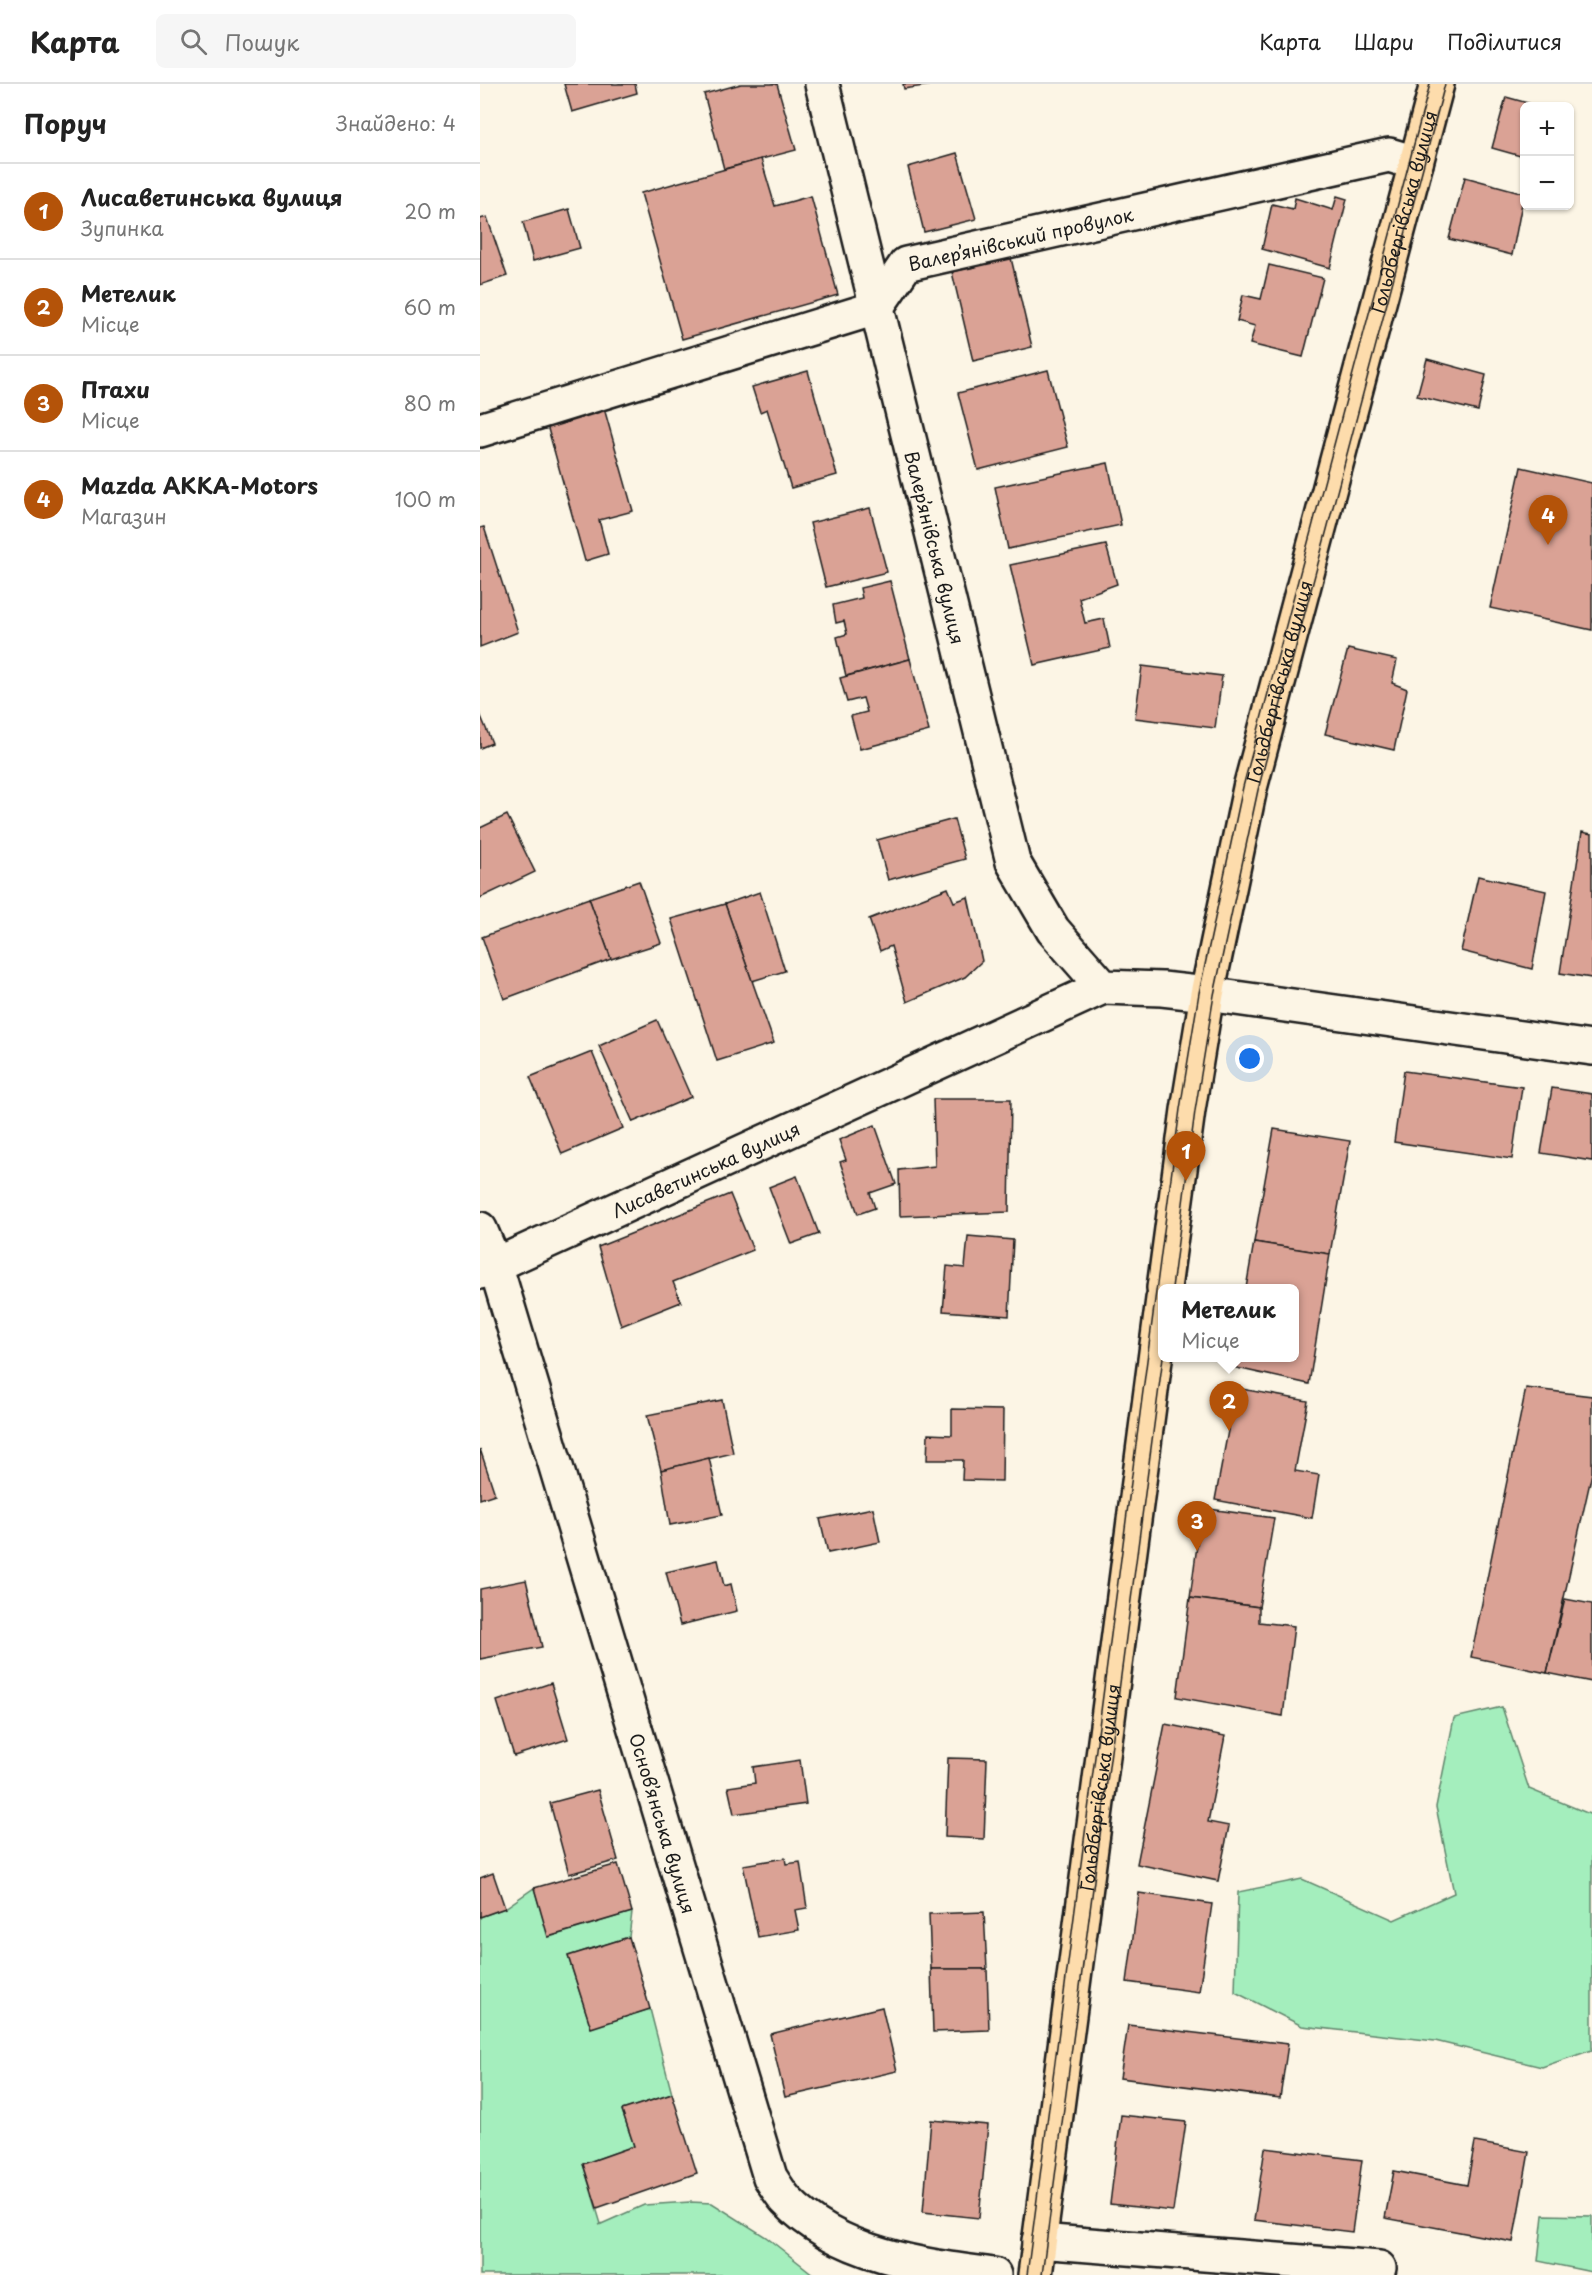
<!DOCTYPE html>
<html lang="uk">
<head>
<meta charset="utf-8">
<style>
	:root { --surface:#fff; --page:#f6f6f6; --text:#222; --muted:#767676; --line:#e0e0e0; --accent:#b45309 }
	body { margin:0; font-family:"Playpen Sans",sans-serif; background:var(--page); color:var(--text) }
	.controls { position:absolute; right:18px; top:18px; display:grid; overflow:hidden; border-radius:9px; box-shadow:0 2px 4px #0004 }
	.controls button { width:54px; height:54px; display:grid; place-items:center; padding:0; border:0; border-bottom:2px solid var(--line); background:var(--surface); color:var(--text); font:30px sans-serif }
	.you { position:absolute; left:770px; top:975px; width:21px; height:21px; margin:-15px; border:4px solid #fff; border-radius:50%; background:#1a73e8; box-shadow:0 0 0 9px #1a73e833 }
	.badge { display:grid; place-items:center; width:39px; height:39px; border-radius:50%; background:var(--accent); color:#fff; font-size:20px; font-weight:700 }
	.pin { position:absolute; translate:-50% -50px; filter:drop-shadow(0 2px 3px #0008) }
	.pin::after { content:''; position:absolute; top:32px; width:21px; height:18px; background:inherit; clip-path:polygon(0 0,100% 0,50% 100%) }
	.popup { position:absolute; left:678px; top:1200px; width:141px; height:78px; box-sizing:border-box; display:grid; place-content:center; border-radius:9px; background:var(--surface); filter:drop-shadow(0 2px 4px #0005); font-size:20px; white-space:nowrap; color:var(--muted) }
	.popup b { font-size:22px; color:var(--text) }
	.popup::after { content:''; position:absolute; left:50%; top:100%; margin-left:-12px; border:12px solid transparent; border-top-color:var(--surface) }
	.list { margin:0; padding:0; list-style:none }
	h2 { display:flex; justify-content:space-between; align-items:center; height:78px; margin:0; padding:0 24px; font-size:26px }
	h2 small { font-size:20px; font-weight:400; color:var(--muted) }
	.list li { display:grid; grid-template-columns:39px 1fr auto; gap:18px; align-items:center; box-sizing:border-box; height:96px; padding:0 24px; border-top:2px solid var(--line) }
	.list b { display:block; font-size:22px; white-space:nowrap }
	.list p { margin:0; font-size:20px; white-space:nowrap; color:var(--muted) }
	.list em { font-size:20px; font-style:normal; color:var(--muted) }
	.icon { flex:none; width:33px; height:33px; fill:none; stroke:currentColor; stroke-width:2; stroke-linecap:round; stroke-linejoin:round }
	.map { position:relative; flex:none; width:1112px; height:2191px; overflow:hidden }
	header { display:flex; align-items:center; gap:36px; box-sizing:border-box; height:84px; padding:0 30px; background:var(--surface); border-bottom:2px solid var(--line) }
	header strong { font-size:28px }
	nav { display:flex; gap:33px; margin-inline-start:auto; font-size:21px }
	.search { width:420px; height:54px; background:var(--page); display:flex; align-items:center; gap:15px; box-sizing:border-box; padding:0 21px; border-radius:9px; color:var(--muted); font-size:22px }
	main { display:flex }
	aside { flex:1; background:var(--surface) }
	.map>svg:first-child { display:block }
</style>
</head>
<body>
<header>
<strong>Карта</strong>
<div class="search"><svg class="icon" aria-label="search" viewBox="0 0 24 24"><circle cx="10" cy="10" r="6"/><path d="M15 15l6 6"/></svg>Пошук</div>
<nav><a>Карта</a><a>Шари</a><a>Поділитися</a></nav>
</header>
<main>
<aside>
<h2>Поруч<small>Знайдено: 4</small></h2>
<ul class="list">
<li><span class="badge">1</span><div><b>Лисаветинська вулиця</b><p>Зупинка</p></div><em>20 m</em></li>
<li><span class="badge">2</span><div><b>Метелик</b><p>Місце</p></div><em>60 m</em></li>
<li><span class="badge">3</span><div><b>Птахи</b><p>Місце</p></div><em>80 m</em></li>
<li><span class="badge">4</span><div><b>Mazda AKKA-Motors</b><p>Магазин</p></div><em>100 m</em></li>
</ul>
</aside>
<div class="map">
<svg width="1112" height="2191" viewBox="0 0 1112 2191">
	<rect width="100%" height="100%" fill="#fcf5e5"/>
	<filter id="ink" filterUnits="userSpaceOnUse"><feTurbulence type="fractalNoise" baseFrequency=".0167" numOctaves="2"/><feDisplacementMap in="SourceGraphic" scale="12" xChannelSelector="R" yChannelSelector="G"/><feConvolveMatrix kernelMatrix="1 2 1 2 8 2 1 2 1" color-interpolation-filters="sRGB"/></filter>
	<g filter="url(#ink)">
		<!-- green -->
		<g fill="#a4eebd" stroke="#60856c" stroke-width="1.5">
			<polygon points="1022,1623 1049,1705 1112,1731 1112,1966 1062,1983 955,1957 822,1942 755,1908 758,1808 822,1795 914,1836 974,1809 956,1723 974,1634"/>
			<polygon points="54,1804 69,1853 152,1828 149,1853 88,1872 111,1943 170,1925 192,2010 142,2026 154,2062 103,2080 121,2140 119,2141 164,2121 210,2118 232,2119 286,2153 334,2191 0,2191 0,1833 25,1824"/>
			<polygon points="1063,2131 1112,2132 1112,2188 1058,2177"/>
		</g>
		<!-- building -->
		<g fill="#daa295" stroke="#1c1c1c" stroke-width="1.5">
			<polygon points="84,0 155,0 157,9 92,28"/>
			<polygon points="261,0 297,0 316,66 244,85 224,10"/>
			<polygon points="423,0 458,0 424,5"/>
			<polygon points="1026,13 1058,22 1044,22 1044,73 1012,64"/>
			<polygon points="477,69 496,135 444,148 428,83"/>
			<polygon points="281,75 295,122 331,112 358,211 202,255 161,109"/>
			<polygon points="985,93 1044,109 1032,171 969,155"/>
			<polygon points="857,112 867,115 850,184 782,165 792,120 813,125 815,114 853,126"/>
			<polygon points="89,125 100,164 53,177 43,138"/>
			<polygon points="7,133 27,192 0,201 0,135"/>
			<polygon points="531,174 552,263 493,277 472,188"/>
			<polygon points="789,181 843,194 823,273 770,260 775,242 757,237 763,211 781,215"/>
			<polygon points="947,275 1006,291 998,327 937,312"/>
			<polygon points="568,286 588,363 498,386 478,309"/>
			<polygon points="328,287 357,391 311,404 287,325 280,328 272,303"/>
			<polygon points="122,317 153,427 119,436 128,470 105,477 65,334"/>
			<polygon points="628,379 641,441 528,465 515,403"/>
			<polygon points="1041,383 1112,399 1112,546 1010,524"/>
			<polygon points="390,424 407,488 346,503 330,439"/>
			<polygon points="4,443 38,548 0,563 0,444"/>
			<polygon points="626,461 637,500 599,514 605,539 624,535 630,564 554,581 530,481"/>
			<polygon points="410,497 430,575 366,592 357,553 367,550 364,537 356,539 353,521 382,514 380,504"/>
			<polygon points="868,565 917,576 912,599 927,605 914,666 845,650"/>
			<polygon points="430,575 449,647 380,665 371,632 387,628 383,614 367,618 360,594"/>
			<polygon points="662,582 742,592 735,644 655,634"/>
			<polygon points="0,630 12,659 0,664"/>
			<polygon points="27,731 55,788 0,814 0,744"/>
			<polygon points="474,735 485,775 408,796 397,756"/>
			<polygon points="1102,748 1112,750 1112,894 1080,889"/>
			<polygon points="998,792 1066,807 1052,885 981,867"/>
			<polygon points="159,797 181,859 131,875 109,814"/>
			<polygon points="468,804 474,818 488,813 502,877 485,893 427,918 411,862 400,867 389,835"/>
			<polygon points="280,808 305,887 272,897 245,820"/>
			<polygon points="109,814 131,875 24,915 2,853"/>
			<polygon points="245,820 294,959 237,977 191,835"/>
			<polygon points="177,936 211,1013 153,1038 119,962"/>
			<polygon points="112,968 143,1044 82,1070 50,993"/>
			<polygon points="924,987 1042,1003 1032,1075 914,1058"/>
			<polygon points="1072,1004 1112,1010 1112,1077 1061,1069"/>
			<polygon points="453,1015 531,1015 529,1128 420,1132 419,1086 455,1082"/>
			<polygon points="395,1041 416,1100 390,1109 395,1124 378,1130 360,1078 366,1076 359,1056"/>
			<polygon points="794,1045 870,1057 850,1170 774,1158"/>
			<polygon points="317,1092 339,1150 311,1160 289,1103"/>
			<polygon points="250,1110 273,1166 193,1198 201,1218 141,1242 118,1163"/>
			<polygon points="488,1152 533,1156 529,1232 463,1227 467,1182 485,1184"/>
			<polygon points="774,1158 850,1170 829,1300 752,1283 754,1274 815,1274 815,1204 766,1204"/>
			<polygon points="756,1304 828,1317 815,1387 839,1391 832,1434 735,1416"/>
			<polygon points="1046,1304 1112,1312 1112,1389 1067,1589 991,1573"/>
			<polygon points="242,1316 253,1369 181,1386 167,1331"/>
			<polygon points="472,1325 523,1326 522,1397 482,1396 483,1376 447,1376 448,1350 472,1351"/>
			<polygon points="0,1365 15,1410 0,1415"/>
			<polygon points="229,1374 242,1431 190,1441 181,1386"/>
			<polygon points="393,1424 400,1458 348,1469 340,1435"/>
			<polygon points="722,1424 794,1434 779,1523 710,1514"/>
			<polygon points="238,1476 244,1502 251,1500 257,1527 200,1541 186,1488"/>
			<polygon points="46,1496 62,1563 0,1575 0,1505"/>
			<polygon points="710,1514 779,1523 779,1538 814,1542 803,1632 697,1613"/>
			<polygon points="1085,1515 1112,1520 1112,1598 1067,1589"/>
			<polygon points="71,1599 88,1655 34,1672 17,1617"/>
			<polygon points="685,1640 745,1652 728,1738 749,1742 738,1797 657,1780"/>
			<polygon points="468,1674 507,1675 504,1755 465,1753"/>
			<polygon points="320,1676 326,1720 254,1730 248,1703 275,1699 273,1683"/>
			<polygon points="118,1706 138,1776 89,1790 70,1719"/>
			<polygon points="305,1774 306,1780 320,1778 327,1824 315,1826 319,1846 278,1853 263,1781"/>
			<polygon points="138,1780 152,1828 68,1853 54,1804"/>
			<polygon points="13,1789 25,1824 0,1833 0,1794"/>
			<polygon points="659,1809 732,1820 719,1908 647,1898"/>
			<polygon points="504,1828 507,1885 451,1885 449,1830"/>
			<polygon points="149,1853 170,1925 111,1944 88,1872"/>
			<polygon points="451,1885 507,1885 509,1946 453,1948"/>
			<polygon points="402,1923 417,1987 305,2013 290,1950"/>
			<polygon points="648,1941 808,1960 800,2014 640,1994"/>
			<polygon points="192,2010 217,2089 117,2124 103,2080 154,2062 142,2026"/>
			<polygon points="641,2031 706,2038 693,2127 630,2120"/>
			<polygon points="451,2036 508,2041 499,2134 443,2128"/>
			<polygon points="995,2058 1049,2068 1033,2158 905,2134 914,2087 987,2101"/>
			<polygon points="785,2064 882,2076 872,2148 774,2136"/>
		</g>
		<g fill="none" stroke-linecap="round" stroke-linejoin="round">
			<!-- street casing -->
			<g stroke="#1c1c1c" stroke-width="38">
				<g id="street">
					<path id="s1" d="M 0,346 L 396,224 L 426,180 L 909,71 L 936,79"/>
					<polyline points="727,910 1112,964"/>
					<path id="s2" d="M 0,1188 L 623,903"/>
					<polyline points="559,2157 899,2184"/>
				</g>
			</g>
			<!-- secondary casing -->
			<g stroke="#1c1c1c" stroke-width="38">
				<g id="secondary">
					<path id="s3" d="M 342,0 L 533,778 L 573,846 L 623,903 L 682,905 L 727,910"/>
					<path id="s4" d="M 0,1145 L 15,1180 L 290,2093 C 295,2101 300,2109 306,2116 C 358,2171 442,2182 514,2191"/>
				</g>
			</g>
			<!-- primary casing -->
			<g stroke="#1c1c1c" stroke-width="38">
				<g id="primary">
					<path id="s5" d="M 684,1204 L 708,1026 L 727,910 L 770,704 L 957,0"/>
					<path id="s6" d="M 555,2191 L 683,1215"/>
				</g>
			</g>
			<!-- street -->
			<use href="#street" stroke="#fcf5e5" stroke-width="33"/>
			<!-- secondary -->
			<use href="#secondary" stroke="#fcf5e5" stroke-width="33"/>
			<!-- primary -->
			<use href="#primary" stroke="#fddcac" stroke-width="33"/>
			<!-- tram -->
			<g stroke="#1c1c1c" stroke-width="1.5">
				<polyline points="692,1204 715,1027 734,911 778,706 965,0"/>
				<polyline points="547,2191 700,1025 719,909 763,703 950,0"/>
				<polyline points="562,2191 683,1273"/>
			</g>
		</g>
	</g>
	<g text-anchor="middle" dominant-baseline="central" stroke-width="4.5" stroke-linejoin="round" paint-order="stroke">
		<!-- street labels -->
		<g font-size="18" fill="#1c1c1c" stroke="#fcf5e5">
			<text stroke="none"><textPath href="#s5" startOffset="1104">Гольдбергівська вулиця</textPath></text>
			<text stroke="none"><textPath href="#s1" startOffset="585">Валер’янівський провулок</textPath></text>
			<text stroke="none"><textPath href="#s3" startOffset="477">Валер’янівська вулиця</textPath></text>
			<text stroke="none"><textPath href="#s5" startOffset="618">Гольдбергівська вулиця</textPath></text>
			<text stroke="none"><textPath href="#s2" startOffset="248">Лисаветинська вулиця</textPath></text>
			<text stroke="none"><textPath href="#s6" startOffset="492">Гольдбергівська вулиця</textPath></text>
			<text stroke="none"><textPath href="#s4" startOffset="622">Основ’янська вулиця</textPath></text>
		</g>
	</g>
</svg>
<div class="controls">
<button>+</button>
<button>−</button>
</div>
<div class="you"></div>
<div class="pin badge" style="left:706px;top:1097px">1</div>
<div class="pin badge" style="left:749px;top:1347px">2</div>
<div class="popup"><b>Метелик</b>Місце</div>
<div class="pin badge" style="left:717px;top:1467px">3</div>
<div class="pin badge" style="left:1068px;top:461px">4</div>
</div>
</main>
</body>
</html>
